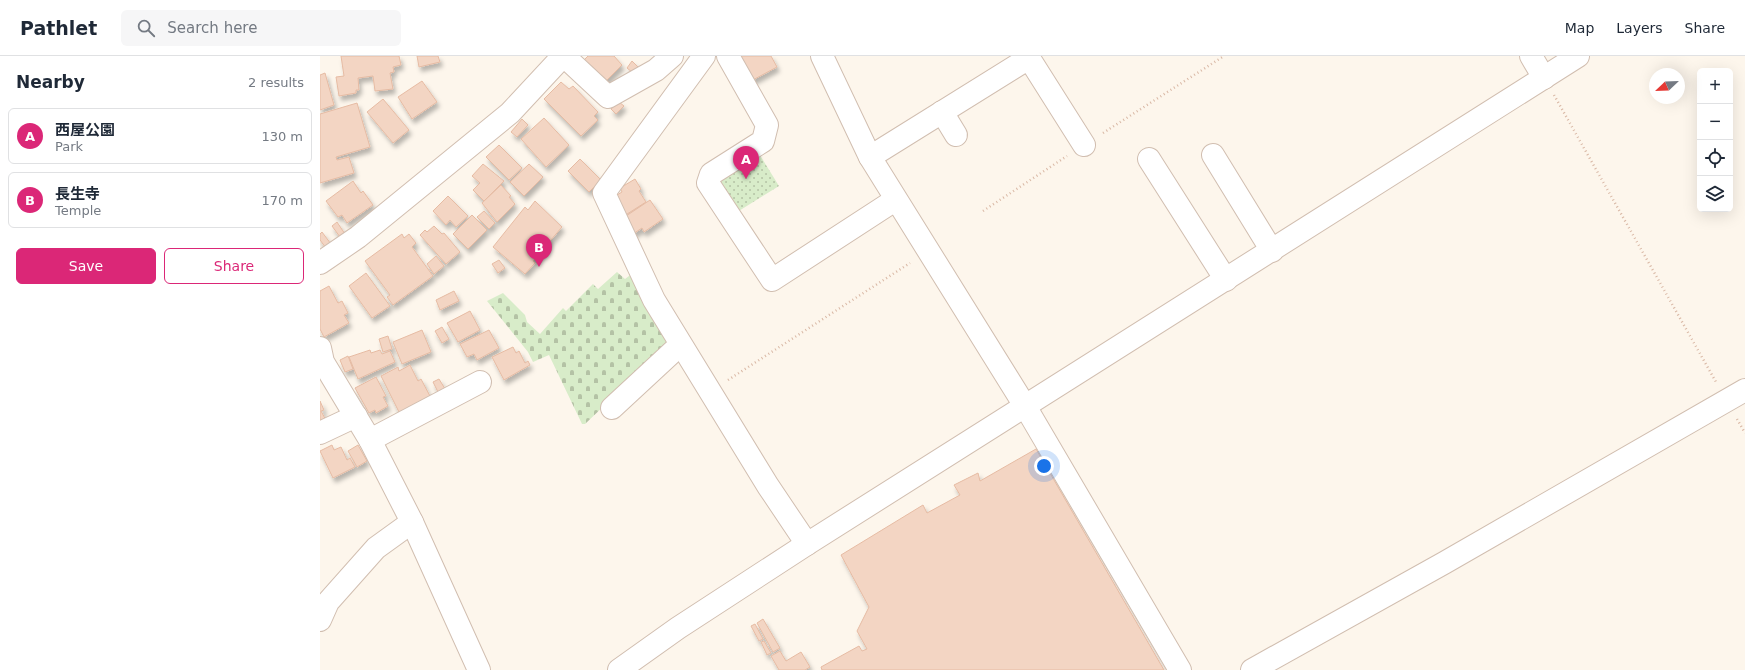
<!DOCTYPE html>
<html lang="en">
<head>
<meta charset="utf-8">
<style>
	:root { --surface:#fff; --page:#f6f6f7; --text:#1f2937; --muted:#747a83; --line:#e0e1e3; --accent:#db2777 }
	body { margin:0; font-family:"DejaVu Sans","Noto Sans JP",sans-serif; background:var(--page); color:var(--text) }
	.controls { position:absolute; right:12px; top:12px; display:grid; overflow:hidden; border-radius:6px; box-shadow:0 4px 16px #0002 }
	.controls button { width:36px; height:36px; display:grid; place-items:center; padding:0; border:0; border-bottom:1px solid var(--line); background:var(--surface); color:var(--text); font:20px sans-serif }
	.compass { position:absolute; left:1329px; top:12px; width:36px; height:36px; border-radius:50%; background:var(--surface); box-shadow:0 4px 16px #0002; rotate:247deg }
	.you { position:absolute; left:724px; top:410px; width:14px; height:14px; margin:-10px; border:3px solid #fff; border-radius:50%; background:#1a73e8; box-shadow:0 0 0 6px #1a73e833 }
	.badge { display:grid; place-items:center; width:26px; height:26px; border-radius:50%; background:var(--accent); color:#fff; font-size:13px; font-weight:700 }
	.pin { position:absolute; translate:-50% -33px; filter:drop-shadow(0 1px 2px #0008) }
	.pin::after { content:''; position:absolute; top:21px; width:14px; height:12px; background:inherit; clip-path:polygon(0 0,100% 0,50% 100%) }
	.list { margin:0; padding:0; list-style:none }
	h2 { display:flex; justify-content:space-between; align-items:center; height:52px; margin:0; padding:0 16px; font-size:17px }
	h2 small { font-size:13px; font-weight:400; color:var(--muted) }
	.list li { display:grid; grid-template-columns:26px 1fr auto; gap:12px; align-items:center; box-sizing:border-box; height:56px; margin:0 8px 8px; padding:0 8px; border:1px solid var(--line); border-radius:6px }
	.list b { display:block; font-size:15px; white-space:nowrap }
	.list p { margin:0; font-size:13px; white-space:nowrap; color:var(--muted) }
	.list em { font-size:13px; font-style:normal; color:var(--muted) }
	.actions { display:flex; gap:8px; padding:12px 16px }
	.actions a { flex:1; padding:9px 0; border:1px solid var(--accent); border-radius:6px; text-align:center; font-size:14px; color:var(--accent) }
	.actions .main { background:var(--accent); color:#fff }
	.icon { flex:none; width:22px; height:22px; fill:none; stroke:currentColor; stroke-width:2; stroke-linecap:round; stroke-linejoin:round }
	.map { position:relative; flex:none; width:1425px; height:614px; overflow:hidden }
	header { display:flex; align-items:center; gap:24px; box-sizing:border-box; height:56px; padding:0 20px; background:var(--surface); border-bottom:1px solid var(--line) }
	header strong { font-size:19px }
	nav { display:flex; gap:22px; margin-inline-start:auto; font-size:14px }
	.search { width:280px; height:36px; background:var(--page); display:flex; align-items:center; gap:10px; box-sizing:border-box; padding:0 14px; border-radius:6px; color:var(--muted); font-size:15px }
	main { display:flex }
	aside { flex:1; background:var(--surface) }
	.map>svg:first-child { display:block }
</style>
</head>
<body>
<header>
<strong>Pathlet</strong>
<div class="search"><svg class="icon" aria-label="search" viewBox="0 0 24 24"><circle cx="10" cy="10" r="6"/><path d="M15 15l6 6"/></svg>Search here</div>
<nav><a>Map</a><a>Layers</a><a>Share</a></nav>
</header>
<main>
<aside>
<h2>Nearby<small>2 results</small></h2>
<ul class="list">
<li><span class="badge">A</span><div><b>西屋公園</b><p>Park</p></div><em>130 m</em></li>
<li><span class="badge">B</span><div><b>長生寺</b><p>Temple</p></div><em>170 m</em></li>
</ul>
<div class="actions"><a class="main">Save</a><a>Share</a></div>
</aside>
<div class="map">
<svg width="1425" height="614" viewBox="0 0 1425 614">
	<defs>
		<pattern id="grass-dots" width="8" height="8" patternUnits="userSpaceOnUse"><rect width="8" height="8" fill="#d8ecc9"/><path d="M2 2h.1M6 6h.1" fill="none" stroke="#b4c2a5" stroke-width="1.8" stroke-linecap="round"/></pattern>
		<pattern id="cemetery-stones" width="16" height="16" patternUnits="userSpaceOnUse"><rect width="16" height="16" fill="#d8ecc9"/><path d="M2 7V4a2 2 0 0 1 4 0v3zM10 15v-3a2 2 0 0 1 4 0v3z" fill="#b4c2a5"/></pattern>
		<filter id="shadow"><feDropShadow dx="2.5" dy="4.5" stdDeviation="2" flood-color="#0004"/></filter>
	</defs>
	<rect width="100%" height="100%" fill="#fdf6ec"/>
	<!-- grass -->
	<polygon fill="url(#grass-dots)" points="438,96 459,130 414,158 397,128"/>
	<!-- cemetery -->
	<polygon fill="url(#cemetery-stones)" points="297,216 305,223 313,217 351,286 265,368 262,368 229,299 213,306 208,296 167,245 183,237 205,259 207,266 220,278 243,252 246,255 273,228 278,233"/>
	<!-- building -->
	<g fill="#f3d5c3" stroke="#e6bba3" filter="url(#shadow)">
		<polygon points="21,0 79,0 81,9 73,11 74,16 70,17 73,33 55,35 53,20 38,22 39,34 36,34 36,37 19,40 16,21 24,20"/>
		<polygon points="97,0 118,0 120,6 99,11"/>
		<polygon points="268,0 294,0 302,9 285,26 263,5"/>
		<polygon points="416,0 451,0 457,11 431,25"/>
		<polygon points="312,5 318,11 313,17 307,12"/>
		<polygon points="5,17 14,49 0,54 0,19"/>
		<polygon points="102,25 117,46 92,63 78,41"/>
		<polygon points="241,26 249,33 253,30 278,56 274,60 278,64 261,80 224,43"/>
		<polygon points="63,43 89,74 73,87 47,56"/>
		<polygon points="299,46 304,50 296,58 291,53"/>
		<polygon points="37,47 50,91 16,101 17,104 29,101 34,117 0,127 0,58"/>
		<polygon points="224,62 249,89 226,111 201,83"/>
		<polygon points="202,63 208,69 197,81 191,76"/>
		<polygon points="179,89 202,112 189,124 166,101"/>
		<polygon points="260,103 281,124 269,136 248,115"/>
		<polygon points="163,108 184,125 164,145 153,134 160,127 152,120"/>
		<polygon points="209,108 223,121 204,140 190,126"/>
		<polygon points="315,123 321,133 319,135 326,146 304,160 295,146 299,143 297,139 302,136 300,132"/>
		<polygon points="33,125 41,137 43,135 53,149 27,167 22,159 18,161 6,145"/>
		<polygon points="181,129 191,140 189,141 195,148 177,166 162,147"/>
		<polygon points="128,140 148,160 136,171 130,164 126,169 113,155"/>
		<polygon points="330,144 343,163 324,176 322,172 313,178 303,162"/>
		<polygon points="215,145 242,171 213,205 215,207 205,218 173,191 205,151 208,154"/>
		<polygon points="164,155 175,167 169,173 157,161"/>
		<polygon points="152,159 167,174 148,193 133,178"/>
		<polygon points="17,166 25,178 20,181 12,170"/>
		<polygon points="114,170 122,178 124,177 140,196 126,208 100,179 105,174 107,176"/>
		<polygon points="2,176 11,188 6,192 0,184 0,178"/>
		<polygon points="82,178 84,182 89,178 96,187 92,191 113,220 73,249 67,241 70,239 45,205"/>
		<polygon points="116,200 124,210 114,218 107,208"/>
		<polygon points="179,204 185,212 178,217 172,208"/>
		<polygon points="46,217 70,250 52,262 29,230"/>
		<polygon points="9,230 18,247 22,245 28,257 24,259 29,267 4,281 0,273 0,235"/>
		<polygon points="134,235 139,245 120,254 116,244"/>
		<polygon points="150,255 160,274 138,286 127,267"/>
		<polygon points="122,271 129,283 122,287 115,275"/>
		<polygon points="102,274 111,296 82,308 73,286"/>
		<polygon points="169,274 179,292 157,304 154,298 147,301 140,288"/>
		<polygon points="68,280 72,293 63,296 59,283"/>
		<polygon points="193,291 196,297 199,295 205,307 208,305 210,309 184,324 172,301"/>
		<polygon points="50,294 51,297 60,294 62,298 70,295 75,306 38,323 29,301"/>
		<polygon points="28,300 33,313 25,316 20,304"/>
		<polygon points="90,309 98,325 101,323 111,342 81,360 61,320 78,311 79,315"/>
		<polygon points="56,321 66,340 63,341 68,350 56,357 55,354 49,357 35,332"/>
		<polygon points="119,323 127,336 120,340 113,326"/>
		<polygon points="0,345 4,354 1,355 7,366 0,370"/>
		<polygon points="12,389 14,394 21,391 27,404 30,402 35,411 13,422 0,395"/>
		<polygon points="38,389 47,405 37,411 28,395"/>
		<polygon points="716,393 844,614 502,614 501,611 539,590 542,595 547,593 537,575 549,551 521,499 603,449 607,457 640,439 634,429 658,417 660,425"/>
		<polygon points="443,563 460,592 453,596 437,567"/>
		<polygon points="435,568 443,583 439,585 431,570"/>
		<polygon points="444,585 451,597 447,599 441,586"/>
		<polygon points="460,595 466,605 481,596 490,611 485,614 459,614 451,600"/>
	</g>
	<g fill="none" stroke-linecap="round" stroke-linejoin="round">
		<!-- minor casing -->
		<g stroke="#d1beb0" stroke-width="24">
			<g id="minor">
				<polyline points="244,0 288,41 336,14 352,0"/>
				<polyline points="384,0 284,137 334,244 448,430 487,488"/>
				<polyline points="408,0 447,69 443,85 391,118 388,127 452,224 575,144"/>
				<polyline points="502,0 550,101 705,350 860,614"/>
				<polyline points="1211,0 1224,22"/>
				<polyline points="622,56 636,79"/>
				<polyline points="893,99 952,195"/>
				<polyline points="550,101 709,2 764,89"/>
				<polyline points="829,103 906,224"/>
				<polyline points="0,207 38,181 190,57 243,0"/>
				<polyline points="0,292 3,306 50,384 92,466 159,614"/>
				<polyline points="292,352 360,289"/>
				<polyline points="0,377 36,360"/>
				<polyline points="50,384 160,326"/>
				<polyline points="0,564 8,546 56,492 92,466"/>
				<polyline points="299,614 358,572 487,488 1258,0"/>
				<polyline points="932,614 1124,507 1425,334"/>
			</g>
		</g>
		<!-- path -->
		<g stroke="#d9b8a5" stroke-width="2.5" stroke-dasharray="1 3" stroke-linecap="butt">
			<polyline points="1234,39 1396,326"/>
			<polyline points="783,77 904,0"/>
			<polyline points="663,155 747,100"/>
			<polyline points="408,324 590,207"/>
			<polyline points="1417,363 1425,377"/>
		</g>
		<!-- minor -->
		<use href="#minor" stroke="#fff" stroke-width="22"/>
	</g>
</svg>
<div class="controls">
<button>+</button>
<button>−</button>
<button><svg class="icon" aria-label="locate" viewBox="0 0 24 24"><circle cx="12" cy="12" r="6"/><path d="M12 2v4M12 18v4M2 12h4M18 12h4"/></svg></button>
<button><svg class="icon" aria-label="layers" viewBox="0 0 24 24"><path d="M12 4l9 5-9 5-9-5zM3 14l9 5 9-5"/></svg></button>
</div>
<svg class="compass" viewBox="-18 -18 36 36"><path d="M0-13l5 13h-10z" fill="#e53935"/><path d="M0 13l5-13h-10z" fill="#747a83"/></svg>
<div class="you"></div>
<div class="pin badge" style="left:426px;top:123px">A</div>
<div class="pin badge" style="left:219px;top:211px">B</div>
</div>
</main>
</body>
</html>
